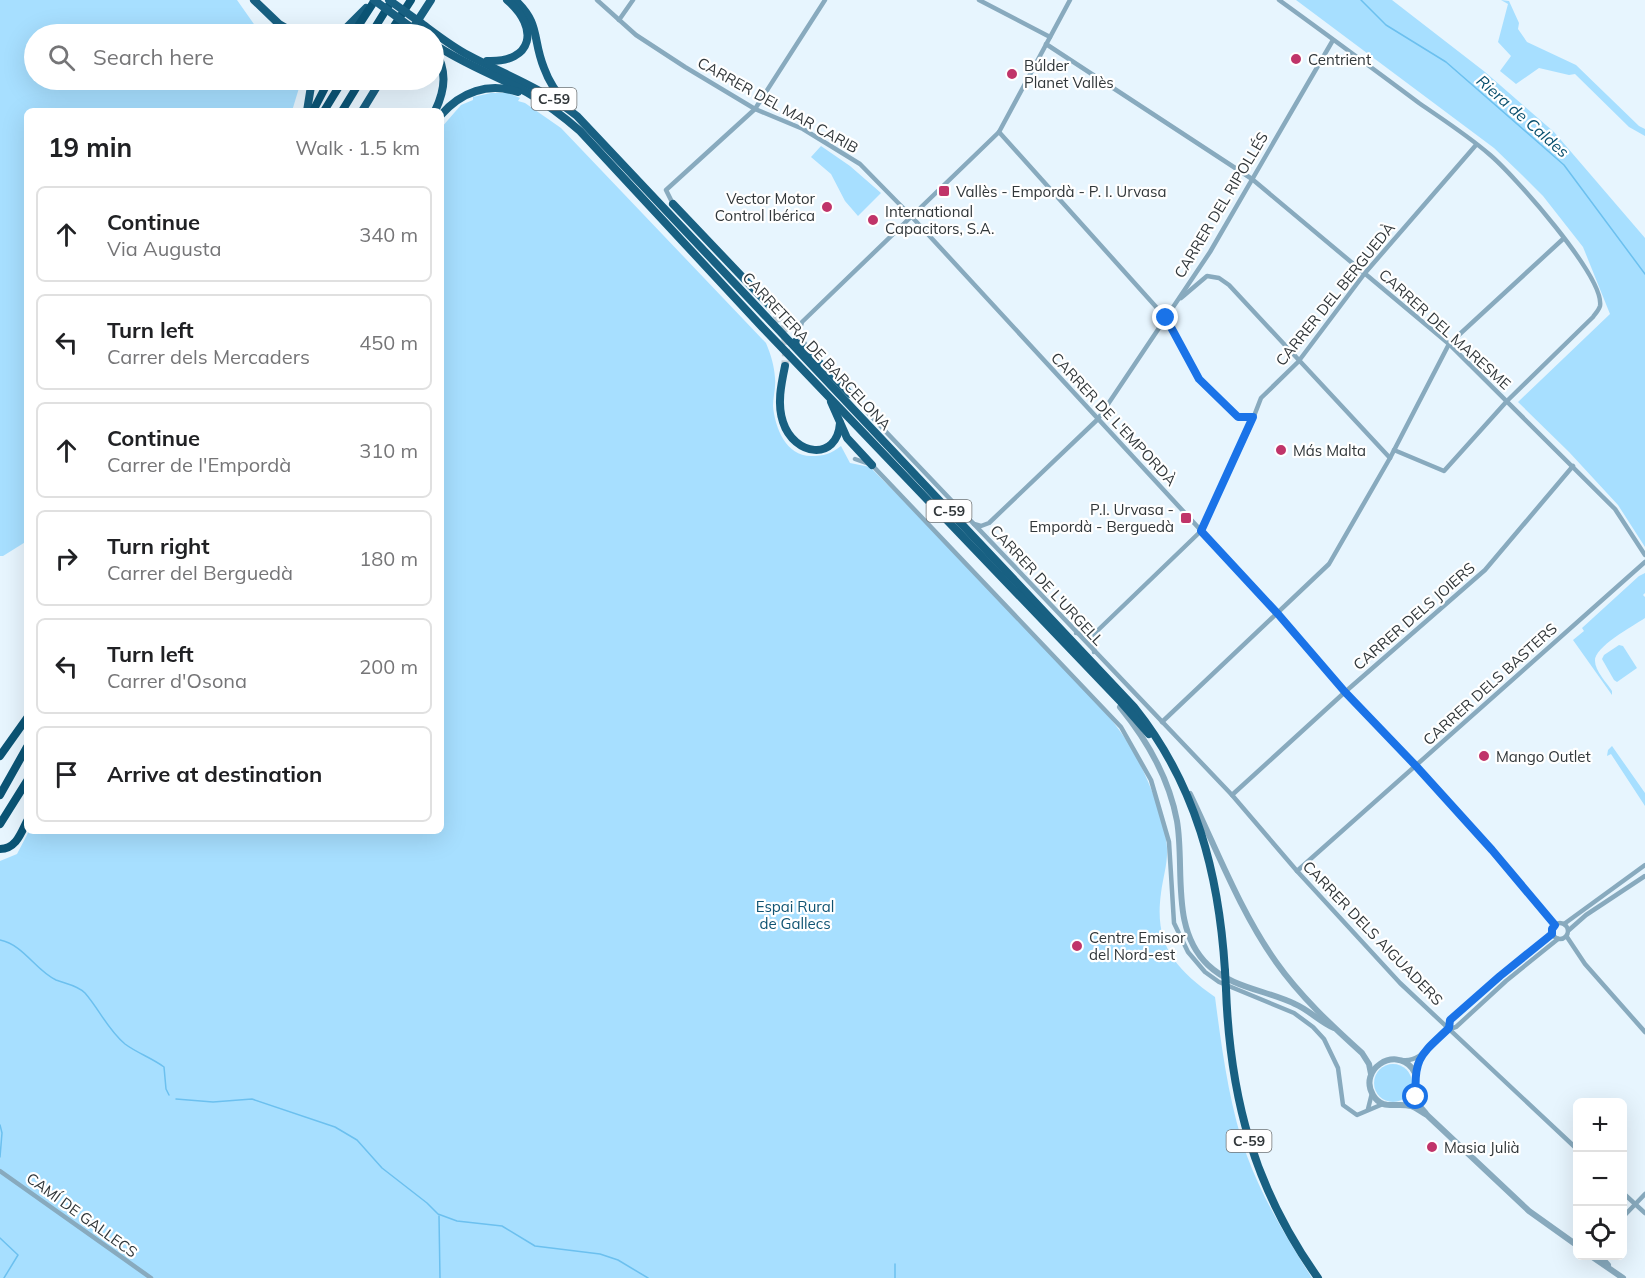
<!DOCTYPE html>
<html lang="en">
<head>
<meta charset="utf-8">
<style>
	:root { --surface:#fff; --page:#f6f6f6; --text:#202124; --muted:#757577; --line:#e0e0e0 }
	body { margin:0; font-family:Mulish,sans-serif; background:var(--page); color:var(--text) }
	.controls { position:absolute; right:18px; bottom:18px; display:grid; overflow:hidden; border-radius:9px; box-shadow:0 6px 24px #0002 }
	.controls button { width:54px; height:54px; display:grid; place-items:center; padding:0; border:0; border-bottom:2px solid var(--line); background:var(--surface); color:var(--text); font:30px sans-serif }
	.stop { position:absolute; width:18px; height:18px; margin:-14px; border:4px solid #1a73e8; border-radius:50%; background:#fff }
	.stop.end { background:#1a73e8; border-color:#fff; box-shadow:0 2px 6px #0008 }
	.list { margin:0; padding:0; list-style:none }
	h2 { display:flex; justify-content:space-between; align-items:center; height:78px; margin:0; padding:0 24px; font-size:26px }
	h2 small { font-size:20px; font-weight:400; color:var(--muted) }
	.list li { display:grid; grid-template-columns:39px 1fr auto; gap:18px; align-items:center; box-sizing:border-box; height:96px; margin:0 12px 12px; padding:0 12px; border:2px solid var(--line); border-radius:9px }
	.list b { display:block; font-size:22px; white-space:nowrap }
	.list p { margin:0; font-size:20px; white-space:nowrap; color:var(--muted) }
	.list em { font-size:20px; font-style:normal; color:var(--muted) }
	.icon { flex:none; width:33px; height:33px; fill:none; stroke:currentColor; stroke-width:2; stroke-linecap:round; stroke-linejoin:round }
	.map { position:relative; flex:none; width:1645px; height:1278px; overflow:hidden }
	.search { position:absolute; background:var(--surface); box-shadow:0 6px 24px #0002; left:24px; top:24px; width:420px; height:66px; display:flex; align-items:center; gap:15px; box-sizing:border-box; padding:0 21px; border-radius:33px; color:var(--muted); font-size:22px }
	.panel { position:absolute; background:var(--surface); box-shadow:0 6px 24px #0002; left:24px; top:108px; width:420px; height:726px; border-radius:9px }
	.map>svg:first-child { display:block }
</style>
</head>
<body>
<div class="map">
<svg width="1645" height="1278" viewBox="0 0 1645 1278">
	<rect width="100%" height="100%" fill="#e7f5fe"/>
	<!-- green -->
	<g fill="#a7dfff">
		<polygon points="0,0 237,0 261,34 34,34 34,80 296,80 299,88 292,111 27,111 27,541 3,556 0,556"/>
		<polygon points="1296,0 1392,0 1485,72 1554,132 1645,238 1645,547 1618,505 1569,452 1518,402 1610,314 1583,247 1543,196 1522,175 1494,148"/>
		<polygon points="1501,0 1509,1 1519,23 1518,29 1527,42 1576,65 1639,126 1645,129 1645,136 1629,127 1575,74 1569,75 1539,68 1516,84 1500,71 1511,56 1498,42 1508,4"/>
		<path d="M 491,93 L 508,93 L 520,98 L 518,101 L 525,103 L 561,128 L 766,343 C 771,355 774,365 775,378 C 776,388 773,397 773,406 C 775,428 786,456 811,456 C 825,456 830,454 841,446 L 850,463 L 870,467 C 929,526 986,586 1043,647 C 1076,681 1118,719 1139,762 C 1150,784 1166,823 1167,848 C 1168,862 1163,878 1161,893 C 1154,944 1174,968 1215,997 C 1222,1050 1229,1105 1247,1156 C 1263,1199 1287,1239 1312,1278 L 0,1278 L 0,861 L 17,854 L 29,831 L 441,831 L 441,128 L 461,105 L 473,100 L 473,97 Z"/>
		<polygon points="821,146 850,166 881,193 858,216 845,201 831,174 811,157"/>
		<path d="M 1645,573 L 1645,593 L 1643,595 L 1645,597 L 1645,618 C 1633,626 1594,647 1595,661 C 1595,671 1607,683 1612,691 L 1612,695 L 1573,640 L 1584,631 L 1582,628 L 1639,576 Z"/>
		<polygon points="1619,645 1623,646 1637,668 1617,682 1614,680 1602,659 1604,655"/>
		<polygon points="1612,746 1645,793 1645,806 1611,754 1607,756 1608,750"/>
		<circle cx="1393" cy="1083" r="19"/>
	</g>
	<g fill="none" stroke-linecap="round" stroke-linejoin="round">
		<!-- stream -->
		<g stroke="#6cc0ef" stroke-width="1.5">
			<polyline points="1361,0 1386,25 1446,62 1564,165 1645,274"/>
			<path d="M 0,940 C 24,945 35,970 56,980 C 66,984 77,985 85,993 C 99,1009 108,1030 125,1044 C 137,1053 152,1058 164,1067 L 166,1089 L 169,1095"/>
			<polyline points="176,1099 213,1102 252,1099 335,1127 357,1140 382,1168 427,1203 438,1214 457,1221 502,1226 535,1246 600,1254 618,1260 648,1278"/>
			<polyline points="0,1125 2,1133 0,1157"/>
			<polyline points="439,1216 440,1278"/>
			<polyline points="0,1238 18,1255 4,1278"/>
			<polyline points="895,1278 895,1264"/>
		</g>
		<!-- trunk-tunnel -->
		<path stroke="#c3cfd7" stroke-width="8" stroke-dasharray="8 4" stroke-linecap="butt" d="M 769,305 C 785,324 788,341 785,366"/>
		<!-- minor -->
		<g stroke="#88aabe" stroke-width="4.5">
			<polyline points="597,0 636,35 685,67 755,109 803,129 860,164 912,217 1278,614 1345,692 1416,766 1492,850 1555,925"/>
			<polyline points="979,0 1050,37"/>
			<path d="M 1279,0 C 1326,34 1372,68 1419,103 C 1442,119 1467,135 1489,154 C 1512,173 1605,277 1600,306 C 1599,310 1595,314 1593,317 L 1507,401 L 1444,471 L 1394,450"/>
			<polyline points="619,20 633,0"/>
			<polyline points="1046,44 1252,179 1449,344 1615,509 1645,555"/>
			<polyline points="999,132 1166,318 1199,379 1237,417 1253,417"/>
			<polyline points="673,204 666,190 755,109 825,0"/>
			<polyline points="1181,298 1207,276 1219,278 1229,285 1390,458"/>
			<polyline points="810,350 798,335 802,322 999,132 1070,0"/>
			<polyline points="850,394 1232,795 1297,871 1400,983 1578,1150"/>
			<polyline points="855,459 872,465 1121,727 1151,780 1169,842 1174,923 1188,952 1205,972 1219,982 1294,1013 1313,1027 1324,1039 1338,1068 1343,1105 1357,1115 1383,1104"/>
			<polyline points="974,524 981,526 989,523 1098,419 1210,252 1333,40"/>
			<polyline points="1076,633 1095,633 1201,531 1249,429 1261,398 1298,362 1365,273 1476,145"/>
			<polyline points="1094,652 1095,633"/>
			<polyline points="1162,722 1329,564 1390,458 1449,344 1563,239"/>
			<polyline points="1232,795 1345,692 1485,570 1573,466"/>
			<polyline points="1297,871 1645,562"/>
			<circle cx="1560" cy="931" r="8"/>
			<polyline points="1564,924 1645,865"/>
			<polyline points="1569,930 1586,915 1645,876"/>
			<polyline points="1567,937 1585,964 1645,1032"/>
			<polyline points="1449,1028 1450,1020 1522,957 1553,934"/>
			<path d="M 1402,1060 C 1427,1063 1434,1031 1456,1027 L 1506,981 L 1558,939"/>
			<polyline points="1416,1072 1417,1063 1424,1053"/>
			<polyline points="1368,1109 1372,1093"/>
			<polyline points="0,1171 151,1278"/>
			<polyline points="1622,1192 1645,1213"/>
			<polyline points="1622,1218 1645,1194"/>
		</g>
		<!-- tertiary -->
		<g stroke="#88aabe" stroke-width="6">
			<path d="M 1120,707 C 1147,740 1169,778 1177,821 C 1185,868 1170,929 1208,965 C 1232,988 1266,990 1295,1004 C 1309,1010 1320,1022 1334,1028"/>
			<path d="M 1190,794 C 1217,850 1240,911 1276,962 C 1300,996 1331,1025 1362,1053 L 1369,1064 L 1371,1074"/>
			<path d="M 1427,1115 C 1421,1112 1417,1108 1411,1106 C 1397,1102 1382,1111 1373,1095 C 1358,1070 1394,1046 1412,1068 C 1420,1078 1413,1088 1416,1100 C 1418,1106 1424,1110 1427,1115 L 1529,1211 L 1578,1246"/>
			<polyline points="1591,1256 1623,1278"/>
			<polyline points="1600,1256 1608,1265"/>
		</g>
		<!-- trunk -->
		<g stroke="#186082" stroke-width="8">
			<polyline points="254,0 279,24 296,34"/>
			<path d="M 515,0 C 541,24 532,39 544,68 C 549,82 557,94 567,104"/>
			<path d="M 421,23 C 436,34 451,46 468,55 C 507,76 541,87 577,116 L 1134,707 C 1196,784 1219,874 1225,971"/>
			<polyline points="340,34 366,8"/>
			<polyline points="409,34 431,0"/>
			<path d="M 434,44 C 463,64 497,76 528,93 C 547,104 564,117 580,131 L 762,327 L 1121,702 L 1149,734"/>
			<path d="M 434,48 C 447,70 446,88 435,111"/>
			<path d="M 487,61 C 533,63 540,28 507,0"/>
			<polyline points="307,111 312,80"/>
			<polyline points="362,111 381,80"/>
			<path d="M 441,115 C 461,92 488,82 518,92"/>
			<polyline points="673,204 769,305"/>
			<polyline points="795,342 812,355 850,394"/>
			<path d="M 785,366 C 781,385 777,404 783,422 C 794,456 837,462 840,423"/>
			<polyline points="831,402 847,438 872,465"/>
			<path d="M 1226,989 C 1230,1098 1254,1188 1318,1278"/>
		</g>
		<!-- motorway -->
		<g stroke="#0b5475" stroke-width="8">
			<polyline points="353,34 375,0"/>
			<polyline points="371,34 389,5"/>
			<polyline points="389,34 411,0"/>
			<polyline points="313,111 329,80"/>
			<polyline points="324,111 343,80"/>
			<polyline points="342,111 361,80"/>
			<polyline points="0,756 27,718"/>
			<polyline points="0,795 27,747"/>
			<polyline points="0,824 27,781"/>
			<path d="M 0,849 C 16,849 21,833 27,821"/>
		</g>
		<!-- trunk-bridge -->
		<g stroke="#186082" stroke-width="8">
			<polyline points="374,0 416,31"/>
			<polyline points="389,0 421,23"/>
			<polyline points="1225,971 1226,989"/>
		</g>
	</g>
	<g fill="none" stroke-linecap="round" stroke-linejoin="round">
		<!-- route -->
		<path stroke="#1a73e8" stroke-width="8" d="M 1166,318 L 1199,379 L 1238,417 L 1253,417 L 1201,531 L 1278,614 L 1345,692 L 1416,766 L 1492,850 L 1555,925 L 1552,929 L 1552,934 L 1500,976 L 1450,1020 L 1449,1028 C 1422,1054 1413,1057 1416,1097"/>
	</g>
	<!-- markers -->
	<g fill="#c03469" stroke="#fff" stroke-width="2">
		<circle cx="1296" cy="59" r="6"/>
		<circle cx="1012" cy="74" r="6"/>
		<rect x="938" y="185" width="12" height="12" rx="3"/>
		<circle cx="827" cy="207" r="6"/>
		<circle cx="873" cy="220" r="6"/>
		<circle cx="1281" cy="450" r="6"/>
		<rect x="1180" y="512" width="12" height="12" rx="3"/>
		<circle cx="1484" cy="756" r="6"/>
		<circle cx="1077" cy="946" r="6"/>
		<circle cx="1432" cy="1147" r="6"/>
	</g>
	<g text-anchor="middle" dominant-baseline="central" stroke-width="4.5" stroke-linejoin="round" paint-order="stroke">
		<!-- shield labels -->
		<g fill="#fff" stroke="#6f7375" stroke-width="1.5">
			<rect x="531.5" y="88" width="45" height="22" rx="4.5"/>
			<rect x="926.5" y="500" width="45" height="22" rx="4.5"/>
			<rect x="1226.5" y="1130" width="45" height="22" rx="4.5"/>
		</g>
		<g font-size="14" font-weight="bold" fill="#31373a">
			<text x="554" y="99">C-59</text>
			<text x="949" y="511">C-59</text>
			<text x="1249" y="1141">C-59</text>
		</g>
		<!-- poi labels -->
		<g font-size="15" fill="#31373a" stroke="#fff" text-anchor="start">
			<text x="1308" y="59">Centrient</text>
			<text x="1024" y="65">Búlder<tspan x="1024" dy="17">Planet Vallès</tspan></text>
			<text x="956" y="191">Vallès - Empordà - P. I. Urvasa</text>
			<text x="815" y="198" text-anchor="end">Vector Motor<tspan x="815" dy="17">Control Ibérica</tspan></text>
			<text x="885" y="211">International<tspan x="885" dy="17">Capacitors, S.A.</tspan></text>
			<text x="1293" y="450">Más Malta</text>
			<text x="1174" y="509" text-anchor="end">P.I. Urvasa -<tspan x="1174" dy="17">Empordà - Berguedà</tspan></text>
			<text x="1496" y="756">Mango Outlet</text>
			<text x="1089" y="937">Centre Emisor<tspan x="1089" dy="17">del Nord-est</tspan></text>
			<text x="1444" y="1147">Masia Julià</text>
		</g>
		<!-- street labels -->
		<g font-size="15" fill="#31373a" stroke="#fff">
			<text transform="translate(778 105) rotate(29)">CARRER DEL MAR CARIB</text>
			<text transform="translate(1221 205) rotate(-59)">CARRER DEL RIPOLLÉS</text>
			<text transform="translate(1335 294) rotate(-51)">CARRER DEL BERGUEDÀ</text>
			<text transform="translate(1445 329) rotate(42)">CARRER DEL MARESME</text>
			<text transform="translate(817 351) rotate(47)">CARRETERA DE BARCELONA</text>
			<text transform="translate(1114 419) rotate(47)">CARRER DE L'EMPORDÀ</text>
			<text transform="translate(1047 585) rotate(47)">CARRER DE L'URGELL</text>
			<text transform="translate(1414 616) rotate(-41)">CARRER DELS JOIERS</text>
			<text transform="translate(1490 684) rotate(-42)">CARRER DELS BASTERS</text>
			<text transform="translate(1373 933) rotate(46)">CARRER DELS AIGUADERS</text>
			<text transform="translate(82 1215) rotate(36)">CAMÍ DE GALLECS</text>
		</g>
		<!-- park labels -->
		<g font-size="15" fill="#105473" stroke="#fff">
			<text x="795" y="906">Espai Rural<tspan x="795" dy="17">de Gallecs</tspan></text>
		</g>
		<!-- water labels -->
		<g font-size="16" font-style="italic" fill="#064e6d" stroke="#fff">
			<text transform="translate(1523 116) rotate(41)">Riera de Caldes</text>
		</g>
	</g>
</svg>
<div class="controls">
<button>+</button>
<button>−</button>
<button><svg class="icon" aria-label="locate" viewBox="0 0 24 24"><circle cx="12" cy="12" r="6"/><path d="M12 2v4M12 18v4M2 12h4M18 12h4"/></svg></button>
</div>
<div class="stop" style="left:1416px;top:1097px"></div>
<div class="stop end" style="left:1166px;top:318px"></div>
<div class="search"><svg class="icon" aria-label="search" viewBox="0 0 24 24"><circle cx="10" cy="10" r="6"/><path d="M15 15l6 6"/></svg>Search here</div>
<section class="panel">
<h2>19 min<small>Walk · 1.5 km</small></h2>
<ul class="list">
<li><svg class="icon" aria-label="ahead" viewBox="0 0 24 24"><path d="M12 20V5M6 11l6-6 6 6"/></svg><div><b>Continue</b><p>Via Augusta</p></div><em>340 m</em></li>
<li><svg class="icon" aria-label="left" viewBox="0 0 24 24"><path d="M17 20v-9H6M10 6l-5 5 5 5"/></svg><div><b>Turn left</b><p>Carrer dels Mercaders</p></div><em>450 m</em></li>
<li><svg class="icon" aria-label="ahead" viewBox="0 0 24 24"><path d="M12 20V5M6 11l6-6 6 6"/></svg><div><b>Continue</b><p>Carrer de l'Empordà</p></div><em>310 m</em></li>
<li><svg class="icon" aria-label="right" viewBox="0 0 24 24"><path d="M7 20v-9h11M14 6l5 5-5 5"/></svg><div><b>Turn right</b><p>Carrer del Berguedà</p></div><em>180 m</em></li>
<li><svg class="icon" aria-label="left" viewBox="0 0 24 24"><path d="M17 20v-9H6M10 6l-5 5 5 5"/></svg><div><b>Turn left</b><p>Carrer d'Osona</p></div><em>200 m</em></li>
<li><svg class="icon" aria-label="arrive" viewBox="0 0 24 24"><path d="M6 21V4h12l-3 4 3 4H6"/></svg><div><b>Arrive at destination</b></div></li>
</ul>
</section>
</div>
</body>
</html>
